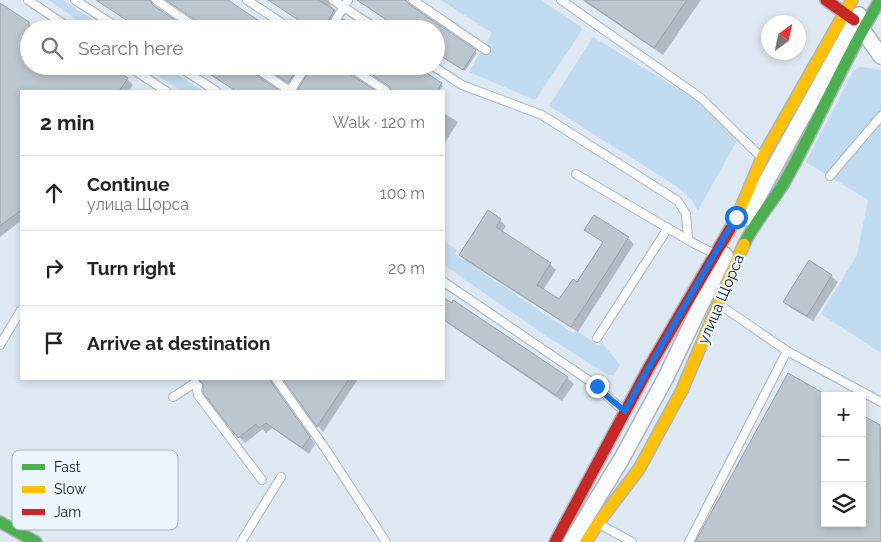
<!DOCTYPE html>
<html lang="en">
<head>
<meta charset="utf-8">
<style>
	:root { --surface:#fff; --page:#f6f6f6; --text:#222; --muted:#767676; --line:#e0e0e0 }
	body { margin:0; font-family:Raleway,sans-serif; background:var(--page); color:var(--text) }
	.controls { position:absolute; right:15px; bottom:15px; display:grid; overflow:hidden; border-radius:0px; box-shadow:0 2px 8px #0003 }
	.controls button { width:45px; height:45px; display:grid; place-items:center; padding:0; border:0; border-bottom:1px solid var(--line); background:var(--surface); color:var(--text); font:25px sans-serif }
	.compass { position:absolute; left:761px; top:15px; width:45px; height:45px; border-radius:50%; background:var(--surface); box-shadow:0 2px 8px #0003; rotate:33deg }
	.stop { position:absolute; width:15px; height:15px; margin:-11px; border:4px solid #1a73e8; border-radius:50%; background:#fff }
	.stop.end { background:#1a73e8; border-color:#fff; box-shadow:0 1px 5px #0008 }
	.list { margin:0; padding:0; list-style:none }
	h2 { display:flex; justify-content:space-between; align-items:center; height:65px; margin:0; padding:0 20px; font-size:21px }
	h2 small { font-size:16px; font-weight:400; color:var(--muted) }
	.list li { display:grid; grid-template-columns:32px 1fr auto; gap:15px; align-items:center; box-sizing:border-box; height:75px; padding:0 20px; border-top:1px solid var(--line) }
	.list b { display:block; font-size:19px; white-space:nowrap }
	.list p { margin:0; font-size:16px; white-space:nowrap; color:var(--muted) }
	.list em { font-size:16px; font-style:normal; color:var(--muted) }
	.icon { flex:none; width:28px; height:28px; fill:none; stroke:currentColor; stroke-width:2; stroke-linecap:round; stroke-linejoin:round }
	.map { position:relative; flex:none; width:881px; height:542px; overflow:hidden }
	.search { position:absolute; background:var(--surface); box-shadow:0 2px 8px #0003; left:20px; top:20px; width:425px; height:55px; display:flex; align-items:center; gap:12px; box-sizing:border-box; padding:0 18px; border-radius:28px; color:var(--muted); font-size:19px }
	.panel { position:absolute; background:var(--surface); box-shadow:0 2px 8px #0003; left:20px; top:90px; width:425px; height:290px; border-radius:0px }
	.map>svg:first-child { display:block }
</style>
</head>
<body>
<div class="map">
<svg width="881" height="542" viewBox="0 0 881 542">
	<rect width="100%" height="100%" fill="#dee9f3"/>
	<!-- green -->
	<g fill="#c0daf0">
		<polygon points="49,0 63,0 107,29 90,29"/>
		<polygon points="441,0 541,0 580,26 582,30 535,100 469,72 492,33"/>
		<polygon points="593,37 678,89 682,88 699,101 738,139 698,210 691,199 675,185 549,106"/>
		<polygon points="144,66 165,66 203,91 181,91"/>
		<polygon points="859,67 870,68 881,71 881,353 821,314 857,255 868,200 806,162 854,70"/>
		<polygon points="444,241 457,250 455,254 573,333 577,331 598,345 602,343 620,365 614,375 608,375 546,336 444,265"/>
	</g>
	<!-- shadow -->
	<g fill="#0003">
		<polygon points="269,0 329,0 330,5 337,11 326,29 313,29"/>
		<polygon points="359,0 404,0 411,7 477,53 465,71 436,52 436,29"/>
		<polygon points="582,0 701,0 663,55"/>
		<polygon points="0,5 36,29 29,29 29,66 102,72 108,66 127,79 133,85 129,91 21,91 21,221 0,237"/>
		<polygon points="198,66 249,66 249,69 251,73 278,91 237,91"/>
		<polygon points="264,66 302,66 291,84"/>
		<polygon points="312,66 344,66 344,71 345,72 374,91 298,91 312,69"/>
		<polygon points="359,66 414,66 443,86 439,91 393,91 391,87"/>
		<polygon points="444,113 458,122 444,144"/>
		<polygon points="500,220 506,226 502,232 550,264 556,270 543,290 560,301 577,284 604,243 592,235 586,229 628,238 634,244 578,332 466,261 460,255"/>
		<polygon points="831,276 838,282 813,321 791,308 785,302"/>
		<polygon points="454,302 567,378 574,384 562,401 449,324 444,319 444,317"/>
		<polygon points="789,375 826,396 825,396 825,523 862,523 880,426 881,427 881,542 697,542"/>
		<polygon points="194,379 358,379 323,432 318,426 285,380 283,379 277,382 277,390 315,444 309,454 272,428 266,433 263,429 245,443 239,437 204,383 199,384"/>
	</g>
	<!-- building -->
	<g fill="#bcc6ce" stroke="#98a1a9">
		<polygon points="96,0 150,0 153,5 188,29 140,29"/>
		<polygon points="166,0 228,0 271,29 204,29 201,24"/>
		<polygon points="268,0 319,0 334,10 324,29 312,29"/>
		<polygon points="357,0 406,0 410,5 476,50 463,70 436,53 436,29 400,29"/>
		<polygon points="584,0 687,0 654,48"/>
		<polygon points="0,3 29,22 29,66 95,66 101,71 104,66 110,66 128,78 119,91 21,91 21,210 0,226"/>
		<polygon points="343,19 358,29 337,29"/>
		<polygon points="197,66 247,66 250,71 280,91 236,91"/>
		<polygon points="263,66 299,66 288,83"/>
		<polygon points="312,66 342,66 345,71 376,91 297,91"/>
		<polygon points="359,66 416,66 442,83 437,91 392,91 389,86"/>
		<polygon points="488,210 501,219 496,227 551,263 537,285 559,299 573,279 577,282 603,242 584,230 594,215 629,237 571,327 459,255"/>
		<polygon points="809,260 832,275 807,316 783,302"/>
		<polygon points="444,298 452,303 453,300 568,377 556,395 444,320"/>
		<polygon points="788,373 825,394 825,523 862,523 862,415 880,425 881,542 695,542"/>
		<polygon points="198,379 270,379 271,382 310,437 302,448 266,423 259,428 256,424 238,438 203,393 203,384"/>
		<polygon points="283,379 349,379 317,427"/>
	</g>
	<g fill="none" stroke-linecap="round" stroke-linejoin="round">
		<!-- lane casing -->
		<g stroke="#acb5be" stroke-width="10">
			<g id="lane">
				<polyline points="28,0 71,29"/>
				<polyline points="75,0 120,29"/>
				<polyline points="156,0 198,29"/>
				<polyline points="247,0 291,29"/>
				<polyline points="333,0 377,29"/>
				<polyline points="413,0 486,50"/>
				<polyline points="561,0 701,98 761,157"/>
				<polyline points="330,29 348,0"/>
				<polyline points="128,66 166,91"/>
				<polyline points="178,66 216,91"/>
				<polyline points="253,66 290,91"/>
				<polyline points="348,66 386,91"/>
				<polyline points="433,66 462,85 542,115 678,201 686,214 688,240"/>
				<polyline points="290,91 306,66"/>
				<polyline points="576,174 693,243 713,253"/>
				<polyline points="830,176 881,116"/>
				<polyline points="444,282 597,386 607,396 623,410"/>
				<polyline points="720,305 787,351 881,402"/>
				<polyline points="597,338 668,228"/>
				<polyline points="0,345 21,310"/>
				<polyline points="276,379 325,448 386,542"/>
				<polyline points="198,386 197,389 198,395 262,480"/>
				<polyline points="173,397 195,383"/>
				<polyline points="599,524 632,542"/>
				<polyline points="241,542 281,477"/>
				<polyline points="689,542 787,351"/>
			</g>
		</g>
		<!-- street casing -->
		<g stroke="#acb5be" stroke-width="18">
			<g id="street">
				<polyline points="858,24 881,56"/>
				<polyline points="746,218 859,15"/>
				<polyline points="571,542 622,458 665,379 725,255"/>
			</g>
		</g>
		<!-- fast casing -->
		<g stroke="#acb5be" stroke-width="14">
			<g id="fast">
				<path d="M 744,244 C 755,222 771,204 784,183 C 818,123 844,59 880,0"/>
				<polyline points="0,522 36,542"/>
			</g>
		</g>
		<!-- slow casing -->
		<g stroke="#acb5be" stroke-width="14">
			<g id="slow">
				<polyline points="730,229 737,217 762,158 852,0"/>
				<polyline points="586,542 598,523 639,469 682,390 744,244"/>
			</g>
		</g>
		<!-- jam casing -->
		<g stroke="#acb5be" stroke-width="14">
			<g id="jam">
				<polyline points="826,0 854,20"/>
				<polyline points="555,542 648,369 730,229"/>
			</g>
		</g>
		<!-- lane -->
		<use href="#lane" stroke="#fafcfd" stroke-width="8"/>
		<!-- street -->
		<use href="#street" stroke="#fafcfd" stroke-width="15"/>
		<!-- fast -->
		<use href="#fast" stroke="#4caf50" stroke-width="11"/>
		<!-- slow -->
		<use href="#slow" stroke="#ffc107" stroke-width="11"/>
		<!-- jam -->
		<use href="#jam" stroke="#c62828" stroke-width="11"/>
	</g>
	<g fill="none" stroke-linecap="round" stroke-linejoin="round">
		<!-- route -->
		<polyline stroke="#1a73e8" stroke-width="6" points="597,386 609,398 625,411 648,369 736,217"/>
	</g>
	<g text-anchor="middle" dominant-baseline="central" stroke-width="4.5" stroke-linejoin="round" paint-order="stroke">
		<!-- street labels -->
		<g font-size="15" fill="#0f181f" stroke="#ebf6fe">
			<text transform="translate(721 299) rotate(-67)">улица Щорса</text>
		</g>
	</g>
	<!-- legend -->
	<rect x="12" y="450" width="166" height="80" rx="8" fill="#ebf6fe" stroke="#a9b3bb" stroke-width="1"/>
	<rect x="22" y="464" width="23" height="6" fill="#4caf50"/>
	<rect x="22" y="486" width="23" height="7" fill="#ffc107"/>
	<rect x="22" y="509" width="23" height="6" fill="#c62828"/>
	<g font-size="14" fill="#0f181f">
		<text x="54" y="472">Fast</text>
		<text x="54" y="494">Slow</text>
		<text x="54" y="517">Jam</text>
	</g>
</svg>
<div class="controls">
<button>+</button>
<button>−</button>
<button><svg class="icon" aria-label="layers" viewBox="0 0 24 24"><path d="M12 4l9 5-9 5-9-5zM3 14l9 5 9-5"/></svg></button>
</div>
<svg class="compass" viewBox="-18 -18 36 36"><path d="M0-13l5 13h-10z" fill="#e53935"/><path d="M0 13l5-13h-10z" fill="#767676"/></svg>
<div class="stop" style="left:736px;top:217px"></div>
<div class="stop end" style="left:597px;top:386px"></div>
<div class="search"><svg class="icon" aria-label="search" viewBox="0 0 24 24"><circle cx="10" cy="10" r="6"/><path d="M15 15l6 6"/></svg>Search here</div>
<section class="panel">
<h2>2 min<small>Walk · 120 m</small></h2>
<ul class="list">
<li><svg class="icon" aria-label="ahead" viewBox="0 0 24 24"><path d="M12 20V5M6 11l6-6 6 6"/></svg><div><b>Continue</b><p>улица Щорса</p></div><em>100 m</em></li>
<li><svg class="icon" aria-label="right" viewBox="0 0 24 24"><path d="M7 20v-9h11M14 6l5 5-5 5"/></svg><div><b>Turn right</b></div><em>20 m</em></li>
<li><svg class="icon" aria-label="arrive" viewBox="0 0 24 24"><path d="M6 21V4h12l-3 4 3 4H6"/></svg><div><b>Arrive at destination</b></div></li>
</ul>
</section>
</div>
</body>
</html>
